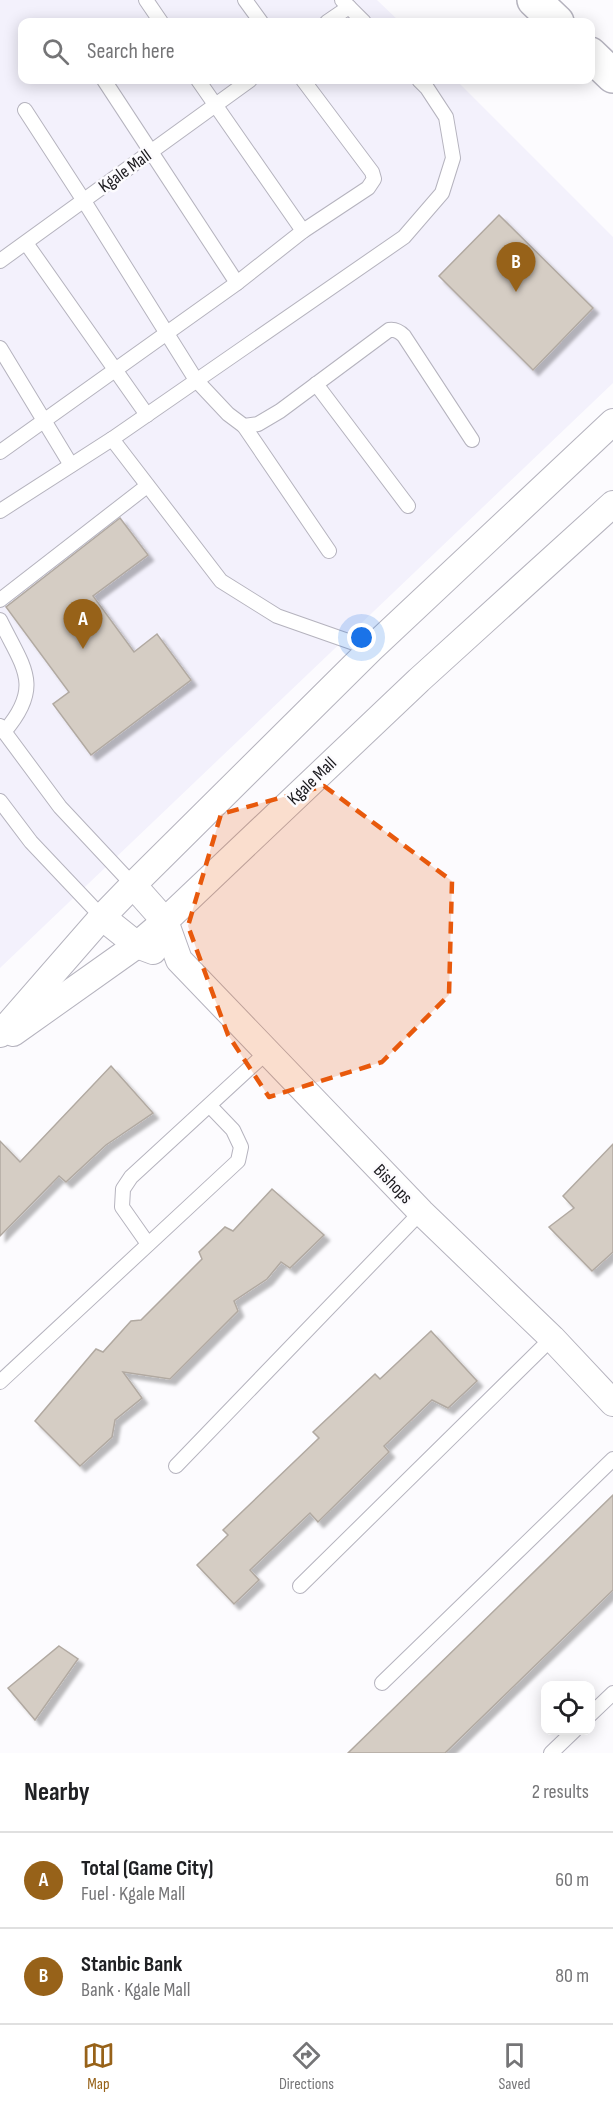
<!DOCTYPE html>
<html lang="en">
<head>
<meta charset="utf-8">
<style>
	:root { --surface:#fff; --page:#f6f6f6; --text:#202124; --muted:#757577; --line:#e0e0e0; --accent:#976219 }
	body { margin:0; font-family:"Sofia Sans Condensed",sans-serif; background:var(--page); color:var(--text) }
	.controls { position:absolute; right:18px; bottom:18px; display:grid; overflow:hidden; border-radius:12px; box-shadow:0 3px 15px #0003 }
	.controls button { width:54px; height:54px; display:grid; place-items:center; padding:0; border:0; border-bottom:2px solid var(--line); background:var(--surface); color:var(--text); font:30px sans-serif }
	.you { position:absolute; left:362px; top:638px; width:21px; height:21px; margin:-15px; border:4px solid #fff; border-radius:50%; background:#1a73e8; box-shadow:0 0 0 9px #1a73e833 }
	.badge { display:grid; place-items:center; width:39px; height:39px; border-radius:50%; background:var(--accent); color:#fff; font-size:20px; font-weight:700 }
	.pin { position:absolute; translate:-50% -50px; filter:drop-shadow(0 2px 3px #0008) }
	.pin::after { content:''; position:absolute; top:32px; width:21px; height:18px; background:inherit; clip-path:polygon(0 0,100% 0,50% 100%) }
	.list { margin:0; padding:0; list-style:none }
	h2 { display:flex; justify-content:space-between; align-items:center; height:78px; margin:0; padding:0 24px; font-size:26px }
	h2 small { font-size:20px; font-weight:400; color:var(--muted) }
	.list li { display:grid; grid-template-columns:39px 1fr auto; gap:18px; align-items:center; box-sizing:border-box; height:96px; padding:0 24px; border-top:2px solid var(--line) }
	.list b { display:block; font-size:22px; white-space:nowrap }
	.list p { margin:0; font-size:20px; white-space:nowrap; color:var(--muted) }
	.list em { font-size:20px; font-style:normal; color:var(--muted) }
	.icon { flex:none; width:33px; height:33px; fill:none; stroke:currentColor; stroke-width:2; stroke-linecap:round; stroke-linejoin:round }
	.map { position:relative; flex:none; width:613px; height:1753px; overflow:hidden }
	.search { position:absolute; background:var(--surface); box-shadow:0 3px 15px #0003; left:18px; right:18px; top:18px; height:66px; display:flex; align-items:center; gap:15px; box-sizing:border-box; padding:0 21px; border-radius:12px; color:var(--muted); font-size:22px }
	.sheet { height:270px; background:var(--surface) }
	nav { display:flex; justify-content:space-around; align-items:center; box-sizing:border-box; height:84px; border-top:2px solid var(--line); background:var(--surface); font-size:16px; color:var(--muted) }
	nav a { display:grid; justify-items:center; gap:3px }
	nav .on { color:var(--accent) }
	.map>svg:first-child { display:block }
</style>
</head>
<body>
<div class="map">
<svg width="613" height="1753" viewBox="0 0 613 1753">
	<defs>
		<filter id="shadow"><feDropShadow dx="5.5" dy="5.5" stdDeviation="1.5" flood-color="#0004"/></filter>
	</defs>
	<rect width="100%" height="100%" fill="#fcfbfe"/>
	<!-- built -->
	<polygon fill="#f3f1fc" points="0,0 377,0 400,22 22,22 22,80 456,80 613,237 613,383 0,968"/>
	<!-- building -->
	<g fill="#d5cdc4" stroke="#b1a9a1" stroke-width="1.5" filter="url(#shadow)">
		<polygon points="499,215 593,308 533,370 439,276"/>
		<polygon points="120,518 148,555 93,596 134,652 157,634 191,680 91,755 53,704 69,692 6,607"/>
		<polygon points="111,1066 153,1113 106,1145 66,1182 59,1176 0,1236 0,1141 20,1162"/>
		<polygon points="613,1144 613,1252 592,1271 549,1227 574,1208 563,1196"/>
		<polygon points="272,1189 324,1235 290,1268 281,1262 267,1279 234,1301 238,1311 170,1379 123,1372 142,1398 115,1420 112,1437 80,1466 35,1421 96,1349 103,1352 131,1321 141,1320 202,1259 199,1252 225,1227 233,1231"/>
		<polygon points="431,1331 477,1381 448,1408 432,1400 384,1446 389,1452 318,1522 310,1513 250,1570 259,1580 234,1604 197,1565 228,1535 223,1530 319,1438 313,1432 375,1374 380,1379"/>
		<polygon points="613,1495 613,1590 445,1753 348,1753"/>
		<polygon points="59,1646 78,1659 35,1720 8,1688"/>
	</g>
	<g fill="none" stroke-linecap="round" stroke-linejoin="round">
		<!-- lane casing -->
		<g stroke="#b5b3be" stroke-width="16">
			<g id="lane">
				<polyline points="146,0 161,22"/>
				<polyline points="245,0 261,22"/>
				<polyline points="342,0 364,22"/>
				<polyline points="327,22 349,7"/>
				<polyline points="104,80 237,283"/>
				<polyline points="198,80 303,231"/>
				<path d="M 25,110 L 84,201 L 196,380 L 228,414 L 244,426 L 258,424 L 280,411 L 389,330 C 395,329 399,331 404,336 L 472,440"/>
				<polyline points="26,243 147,415"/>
				<polyline points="0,261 250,80"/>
				<polyline points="0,348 71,465"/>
				<polyline points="316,384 408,506"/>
				<polyline points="244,426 329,551"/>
				<polyline points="112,439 221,581 277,616 371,649"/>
				<polyline points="0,452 237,283 303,231 368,188 374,179 372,172 303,80"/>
				<polyline points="0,511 112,439 404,237 442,193 453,158 446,117 427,88 419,80"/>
				<polyline points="0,600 147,486"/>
				<path d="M 0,620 C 23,667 44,686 4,732"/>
				<polyline points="0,726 60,807 133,885"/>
				<polyline points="0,801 31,842 102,917"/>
				<polyline points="148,1244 122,1207 123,1189 131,1177 267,1052"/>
				<polyline points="0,1382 238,1161 241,1147 233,1130 210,1106"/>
				<polyline points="176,1466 421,1212"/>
				<polyline points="300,1586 552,1338"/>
				<polyline points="382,1683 613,1459"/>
				<polyline points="590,1715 613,1693"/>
				<polyline points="551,1753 575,1730"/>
			</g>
		</g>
		<!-- street casing -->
		<g stroke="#b5b3be" stroke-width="28">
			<g id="street">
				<polyline points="133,885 165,921 179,960 421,1212 552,1338 613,1403"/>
				<polyline points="102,917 137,945 153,951"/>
				<polyline points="13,1033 137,945 165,921 419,680 613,504"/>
				<polyline points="0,1034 102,917 133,885 371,649 613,422"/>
			</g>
		</g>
		<!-- highway casing -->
		<g stroke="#b5b3be" stroke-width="36">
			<g id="highway">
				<polyline points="534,0 557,22"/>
				<polyline points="590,54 613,76"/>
			</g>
		</g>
		<!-- lane -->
		<use href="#lane" stroke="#fff" stroke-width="14"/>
		<!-- street -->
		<use href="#street" stroke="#fff" stroke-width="26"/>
		<!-- highway -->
		<use href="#highway" stroke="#fff" stroke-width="33"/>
	</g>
	<!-- marked area -->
	<path fill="#e8590c" fill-opacity="0.2" stroke="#e8590c" stroke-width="4.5" stroke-dasharray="12 8" stroke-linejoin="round" d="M 324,786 L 452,881 L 449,995 L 382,1062 L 269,1097 L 228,1035 L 188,926 L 221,814 Z"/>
	<g text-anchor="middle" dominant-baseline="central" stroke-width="5" stroke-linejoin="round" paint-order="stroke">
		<!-- street labels -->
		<g font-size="18" fill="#1a191d" stroke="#fcfbfe">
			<text transform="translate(125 171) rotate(-36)">Kgale Mall</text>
			<text transform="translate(312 781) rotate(-44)">Kgale Mall</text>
			<text transform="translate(393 1184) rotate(46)">Bishops</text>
		</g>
	</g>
</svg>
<div class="controls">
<button><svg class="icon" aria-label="locate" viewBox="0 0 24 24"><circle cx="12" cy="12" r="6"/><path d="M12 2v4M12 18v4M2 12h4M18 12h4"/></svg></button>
</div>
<div class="you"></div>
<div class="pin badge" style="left:83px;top:649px">A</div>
<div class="pin badge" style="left:516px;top:292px">B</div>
<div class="search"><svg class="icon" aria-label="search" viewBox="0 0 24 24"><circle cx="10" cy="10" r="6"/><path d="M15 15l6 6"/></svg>Search here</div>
</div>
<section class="sheet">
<h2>Nearby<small>2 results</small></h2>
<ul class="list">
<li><span class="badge">A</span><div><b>Total (Game City)</b><p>Fuel · Kgale Mall</p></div><em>60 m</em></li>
<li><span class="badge">B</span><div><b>Stanbic Bank</b><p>Bank · Kgale Mall</p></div><em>80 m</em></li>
</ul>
</section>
<nav>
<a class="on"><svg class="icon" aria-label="map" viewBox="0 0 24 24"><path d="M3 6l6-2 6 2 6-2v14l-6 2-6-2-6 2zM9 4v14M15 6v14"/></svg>Map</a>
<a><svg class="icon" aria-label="directions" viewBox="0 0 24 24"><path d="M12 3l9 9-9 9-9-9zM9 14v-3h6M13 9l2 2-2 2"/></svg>Directions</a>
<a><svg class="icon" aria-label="saved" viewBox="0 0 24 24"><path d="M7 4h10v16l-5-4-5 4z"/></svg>Saved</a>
</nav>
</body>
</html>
